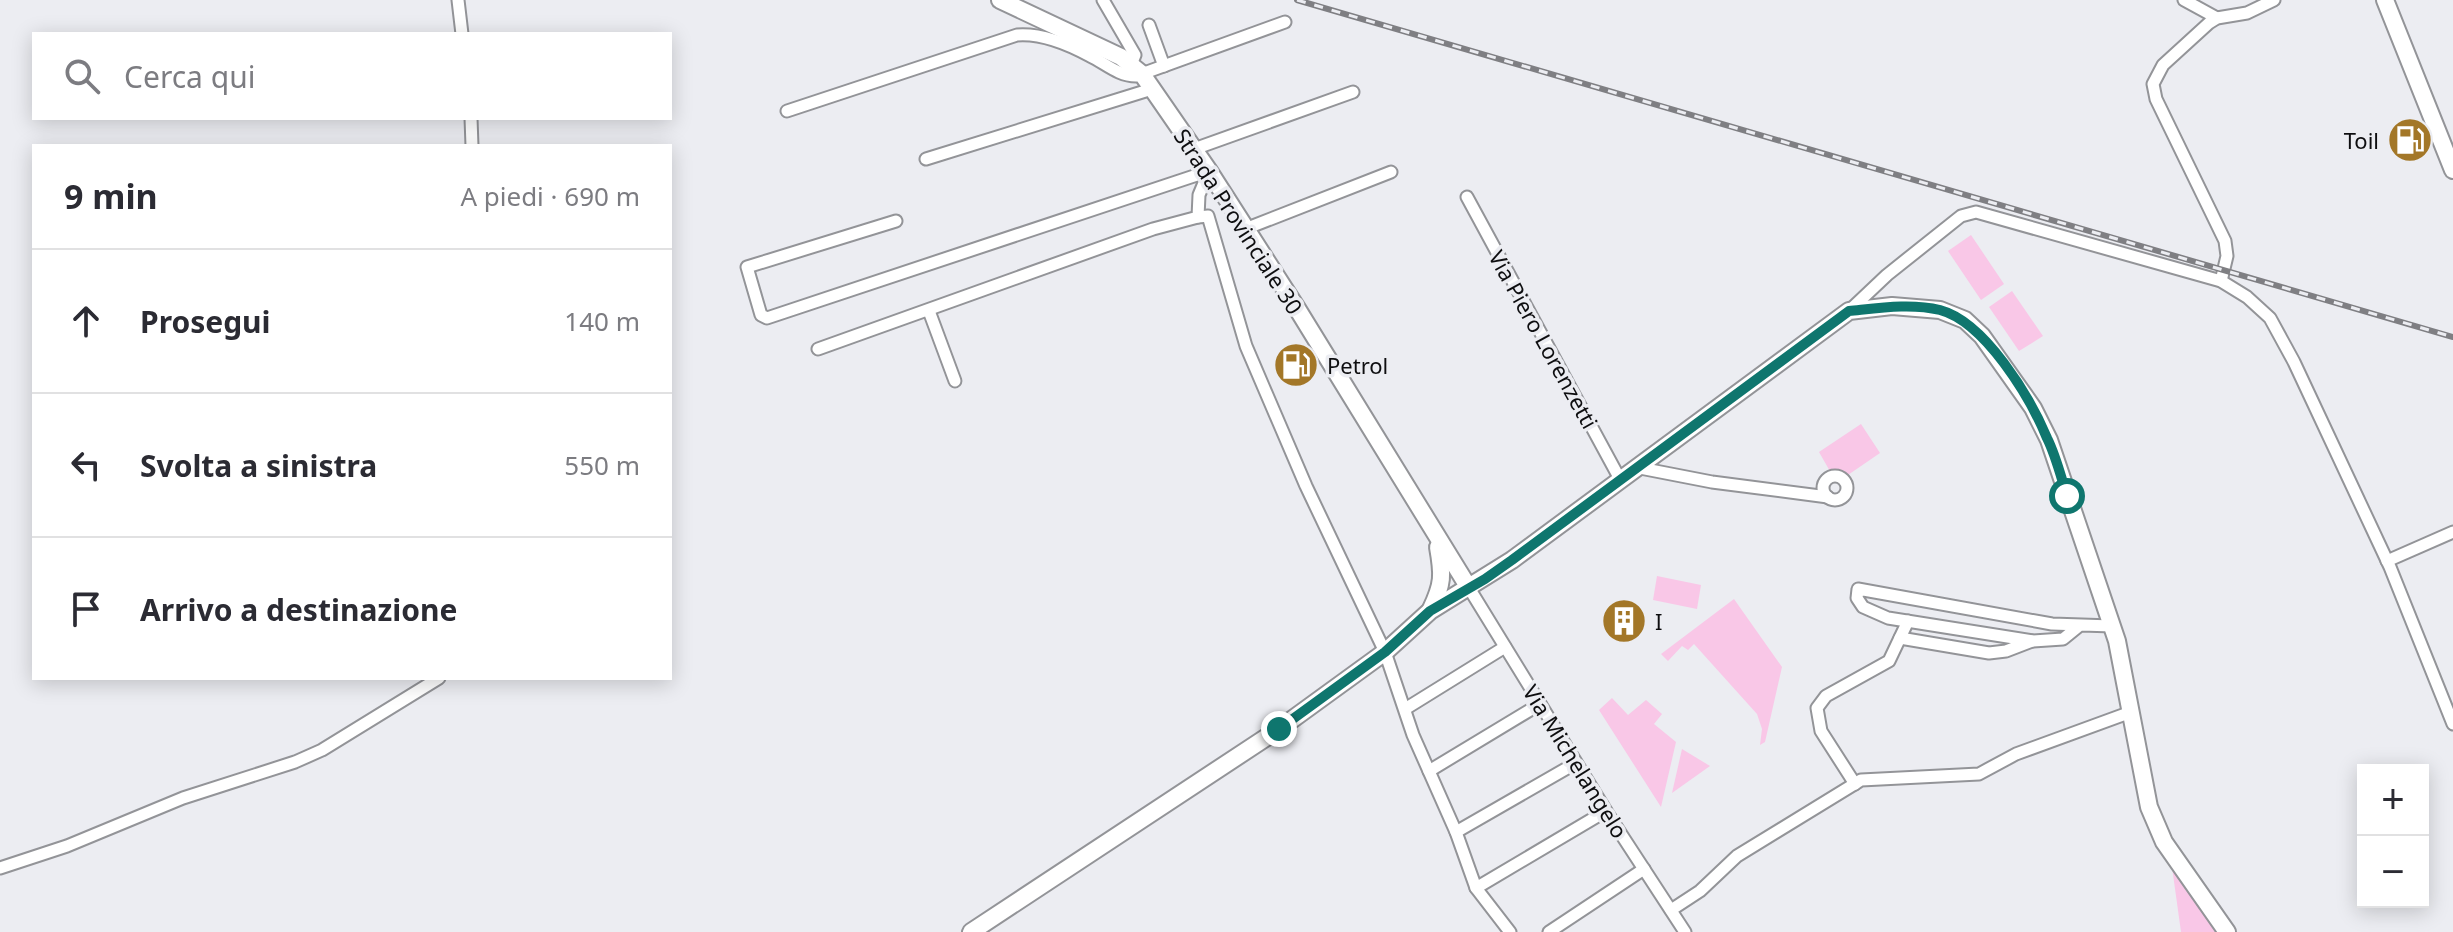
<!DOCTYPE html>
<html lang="it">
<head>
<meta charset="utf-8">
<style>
	:root { --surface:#fff; --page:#f7f7f7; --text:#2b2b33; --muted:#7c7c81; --line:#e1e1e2 }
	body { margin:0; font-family:"Noto Sans",sans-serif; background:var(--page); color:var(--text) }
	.controls { position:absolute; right:24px; bottom:24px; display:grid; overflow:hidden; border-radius:0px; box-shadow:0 4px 20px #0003 }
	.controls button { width:72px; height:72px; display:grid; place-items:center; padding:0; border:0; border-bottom:2px solid var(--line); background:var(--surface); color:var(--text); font:40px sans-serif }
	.stop { position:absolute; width:24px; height:24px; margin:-18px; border:6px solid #0f766e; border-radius:50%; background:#fff }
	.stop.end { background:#0f766e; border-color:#fff; box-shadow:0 2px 8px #0008 }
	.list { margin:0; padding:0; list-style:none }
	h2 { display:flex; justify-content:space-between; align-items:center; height:104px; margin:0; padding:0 32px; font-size:34px }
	h2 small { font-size:26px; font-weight:400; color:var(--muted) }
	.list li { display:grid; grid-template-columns:52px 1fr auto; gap:24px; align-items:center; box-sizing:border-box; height:144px; padding:0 32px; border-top:2px solid var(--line) }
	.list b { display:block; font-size:30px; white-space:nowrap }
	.list em { font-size:26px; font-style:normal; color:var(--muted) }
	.icon { flex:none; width:44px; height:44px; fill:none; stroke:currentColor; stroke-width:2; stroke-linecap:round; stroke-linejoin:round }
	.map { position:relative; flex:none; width:2453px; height:932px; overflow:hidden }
	.search { position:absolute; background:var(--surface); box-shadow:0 4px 20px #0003; left:32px; top:32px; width:640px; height:88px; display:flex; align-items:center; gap:20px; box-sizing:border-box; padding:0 28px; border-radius:0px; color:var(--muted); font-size:30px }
	.panel { position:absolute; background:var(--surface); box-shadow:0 4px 20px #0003; left:32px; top:144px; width:640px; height:536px; border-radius:0px }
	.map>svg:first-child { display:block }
</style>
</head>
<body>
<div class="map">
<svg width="2453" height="932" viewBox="0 0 2453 932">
	<rect width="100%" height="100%" fill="#ecedf2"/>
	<!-- green -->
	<g fill="#f9c7e7">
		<polygon points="1971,235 2004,284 1981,300 1948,251"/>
		<polygon points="2012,291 2043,336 2019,351 1989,307"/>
		<polygon points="1861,424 1880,453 1845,477 1831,473 1819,452"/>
		<polygon points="1657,576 1701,585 1697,609 1653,600"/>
		<polygon points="1734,599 1782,667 1765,742 1760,745 1762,729 1757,714 1694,644 1688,650 1682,646 1668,661 1661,654"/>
		<polygon points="1612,698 1628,715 1646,700 1662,714 1654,724 1676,742 1661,807 1599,710"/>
		<polygon points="1682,749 1710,766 1672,793"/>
		<polygon points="2172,867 2220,932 2181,932"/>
	</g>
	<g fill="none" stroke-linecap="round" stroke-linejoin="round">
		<!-- street casing -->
		<g stroke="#939498" stroke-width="15">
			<g id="street">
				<polyline points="458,0 462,34"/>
				<polyline points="1103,0 1135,55 1131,65"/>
				<polyline points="2184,0 2217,18"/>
				<polyline points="1149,25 1164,66"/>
				<path d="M 787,111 L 1017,35 C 1042,33 1068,44 1090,56 C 1105,63 1118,76 1136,76 L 1285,22"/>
				<polyline points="471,118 472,146"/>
				<polyline points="1194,149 1353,92"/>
				<polyline points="926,159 1152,89"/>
				<polyline points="1467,197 1621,481"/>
				<polyline points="1198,217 1208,216 1246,346 1306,486 1385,652 1413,735 1456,832 1476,888 1510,932"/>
				<polyline points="896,221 747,267 761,315 767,318 1209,171"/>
				<polyline points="1245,229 1391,172"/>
				<polyline points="2221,281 2227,256 2225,241 2156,99 2153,84 2163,65 2209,23 2217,18 2247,13 2274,0"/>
				<polyline points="1850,310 1887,275 1961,216 1976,212 2221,281 2247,297 2270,318 2294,362 2390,567 2453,724"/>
				<polyline points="929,311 955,381"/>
				<polyline points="818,349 1153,229 1198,217 1199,195 1209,171"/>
				<polyline points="1640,468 1712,482 1828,497"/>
				<circle cx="1835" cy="488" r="12"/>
				<polyline points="2387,561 2453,532"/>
				<polyline points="1469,588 1606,811 1685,932"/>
				<polyline points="2079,626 2063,639 2033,641 1888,618 1863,607 1857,598 1858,589 2052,624 2112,626"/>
				<polyline points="1900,638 1989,653 2006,651 2032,641"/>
				<polyline points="1405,709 1505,647"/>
				<polyline points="1429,771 1540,704"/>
				<polyline points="1855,784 1821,731 1817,708 1826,696 1889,661 1908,621"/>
				<polyline points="1456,832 1576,763"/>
				<polyline points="0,868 67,846 183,798 295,762 322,750 439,678"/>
				<polyline points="1476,888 1606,811"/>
				<polyline points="1671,910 1700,891 1737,856 1861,780 1979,774 2016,754 2131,712"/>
				<polyline points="1549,932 1644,869"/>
			</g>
		</g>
		<!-- secondary casing -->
		<g stroke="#939498" stroke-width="20">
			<g id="secondary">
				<polyline points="1000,0 1121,57 1142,74 1209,171 1298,310 1469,588"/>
				<polyline points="2385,0 2453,170"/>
				<path d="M 1431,609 C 1443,584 1443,575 1438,547"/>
				<polyline points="971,932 1279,729 1385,652 1430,611 1512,560 1849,311 1892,306 1940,310 1965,320 1982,336 2033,408 2049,440 2117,641 2149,807 2164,842 2227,932"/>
			</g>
		</g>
		<!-- street -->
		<use href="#street" stroke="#fff" stroke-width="11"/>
		<!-- secondary -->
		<use href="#secondary" stroke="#fff" stroke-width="16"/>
		<!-- rail casing -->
		<g stroke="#7f7f83" stroke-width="6">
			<polyline id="rail" points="1297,0 2453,337"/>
		</g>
		<!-- rail -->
		<use href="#rail" stroke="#ecedf2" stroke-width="3" stroke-dasharray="9" stroke-linecap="butt"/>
	</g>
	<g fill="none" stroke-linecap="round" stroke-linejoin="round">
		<!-- route -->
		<path stroke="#0f766e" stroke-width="10" d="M 1279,729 L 1385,652 L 1430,611 L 1485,579 L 1512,560 L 1849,311 C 1879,308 1911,303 1940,310 C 1985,322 2030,397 2047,438 C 2056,456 2061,477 2067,496"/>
	</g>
	<!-- icons -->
	<defs>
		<g id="fuel-disc" transform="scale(2.3)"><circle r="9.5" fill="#a37728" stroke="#ecedf2"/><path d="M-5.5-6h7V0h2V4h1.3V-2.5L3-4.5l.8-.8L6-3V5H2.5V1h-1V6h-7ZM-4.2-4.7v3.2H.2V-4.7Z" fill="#fff"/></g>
		<g id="building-disc" transform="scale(2.3)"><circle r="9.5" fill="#a37728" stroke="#ecedf2"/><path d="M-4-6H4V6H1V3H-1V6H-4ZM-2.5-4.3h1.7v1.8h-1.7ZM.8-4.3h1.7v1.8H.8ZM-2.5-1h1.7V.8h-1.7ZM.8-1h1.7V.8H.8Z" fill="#fff"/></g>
	</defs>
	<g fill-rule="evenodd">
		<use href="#fuel-disc" x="2410" y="140"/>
		<use href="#fuel-disc" x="1296" y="365"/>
		<use href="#building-disc" x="1624" y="621"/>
	</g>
	<g text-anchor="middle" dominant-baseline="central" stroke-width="7" stroke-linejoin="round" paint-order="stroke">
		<!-- poi labels -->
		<g font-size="22" fill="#0e0e10" stroke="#ecedf2" text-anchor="start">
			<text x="2379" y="140" text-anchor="end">Toil</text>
			<text x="1327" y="365">Petrol</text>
			<text x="1655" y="621">I</text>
		</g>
		<!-- street labels -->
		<g font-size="22" fill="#0e0e10" stroke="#ecedf2">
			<text transform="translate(1239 221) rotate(57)">Strada Provinciale 30</text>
			<text transform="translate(1544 339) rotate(61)">Via Piero Lorenzetti</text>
			<text transform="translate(1576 761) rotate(58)">Via Michelangelo</text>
		</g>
	</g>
</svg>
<div class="controls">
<button>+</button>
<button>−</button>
</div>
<div class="stop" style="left:2067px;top:496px"></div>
<div class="stop end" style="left:1279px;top:729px"></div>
<div class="search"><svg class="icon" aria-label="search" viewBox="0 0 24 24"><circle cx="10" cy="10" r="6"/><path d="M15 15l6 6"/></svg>Cerca qui</div>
<section class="panel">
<h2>9 min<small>A piedi · 690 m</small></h2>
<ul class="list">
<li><svg class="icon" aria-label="ahead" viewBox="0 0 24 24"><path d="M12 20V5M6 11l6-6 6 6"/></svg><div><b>Prosegui</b></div><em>140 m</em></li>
<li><svg class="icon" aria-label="left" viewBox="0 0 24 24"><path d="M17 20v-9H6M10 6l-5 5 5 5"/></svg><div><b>Svolta a sinistra</b></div><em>550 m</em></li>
<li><svg class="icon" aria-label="arrive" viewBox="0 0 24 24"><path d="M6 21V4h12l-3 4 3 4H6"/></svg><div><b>Arrivo a destinazione</b></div></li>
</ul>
</section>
</div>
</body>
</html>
